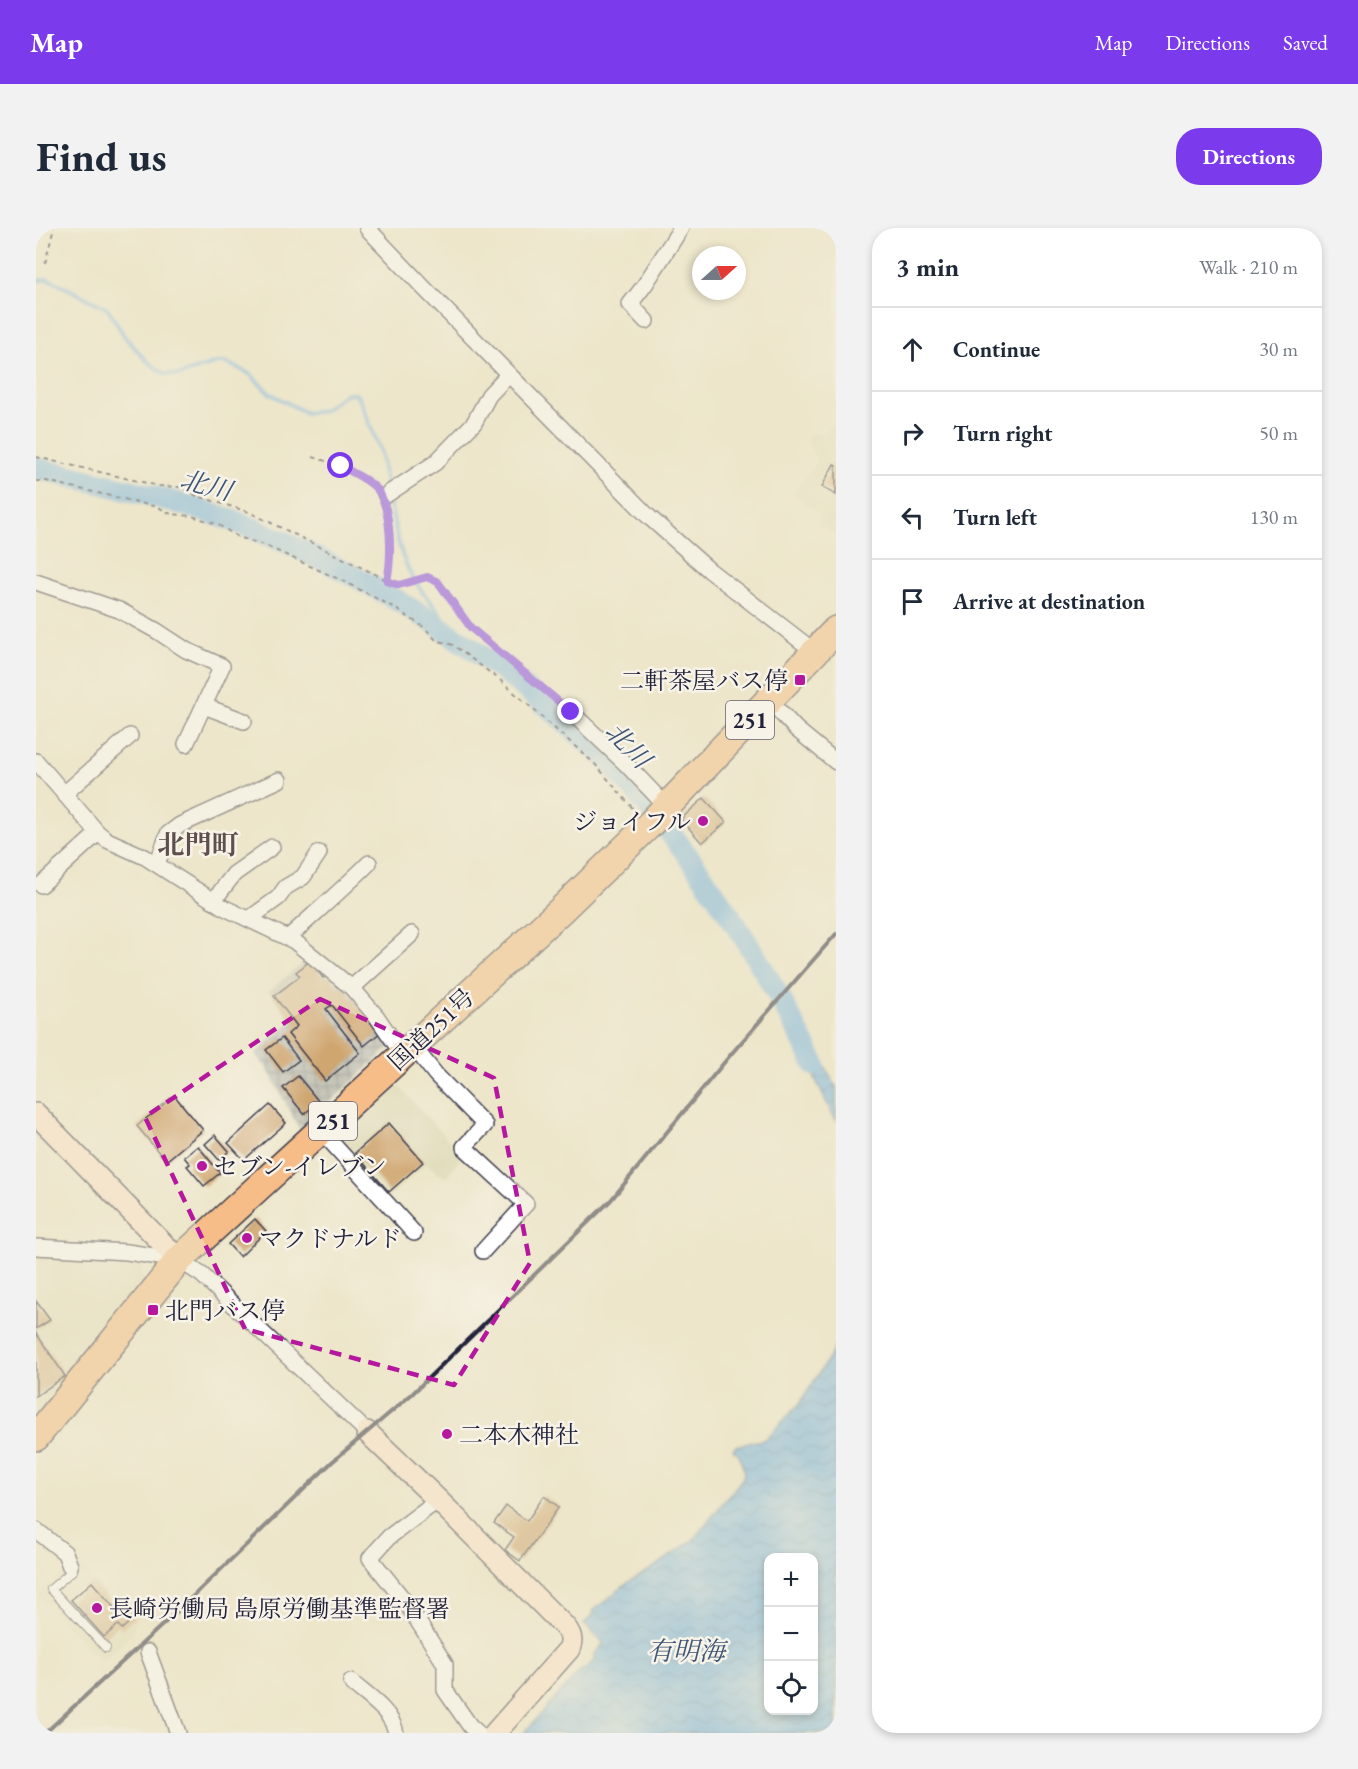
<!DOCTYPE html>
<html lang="en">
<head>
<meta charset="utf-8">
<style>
	:root { --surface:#fff; --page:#f2f2f3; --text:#1f2937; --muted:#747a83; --line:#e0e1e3; --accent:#7c3aed }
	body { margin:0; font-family:"EB Garamond","Noto Serif JP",serif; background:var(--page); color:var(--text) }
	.controls { position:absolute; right:18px; bottom:18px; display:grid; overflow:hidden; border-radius:12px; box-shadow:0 3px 9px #0003 }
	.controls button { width:54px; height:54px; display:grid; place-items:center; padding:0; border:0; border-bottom:2px solid var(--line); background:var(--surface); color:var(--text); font:30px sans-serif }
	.compass { position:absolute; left:656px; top:18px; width:54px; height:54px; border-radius:50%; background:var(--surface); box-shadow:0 3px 9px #0003; rotate:69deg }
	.stop { position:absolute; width:18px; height:18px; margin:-14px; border:4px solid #7c3aed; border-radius:50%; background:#fff }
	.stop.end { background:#7c3aed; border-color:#fff; box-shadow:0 2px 6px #0008 }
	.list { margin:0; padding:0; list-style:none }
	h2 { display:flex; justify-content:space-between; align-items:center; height:78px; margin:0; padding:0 24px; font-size:26px }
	h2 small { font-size:20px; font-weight:400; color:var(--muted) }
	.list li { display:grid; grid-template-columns:39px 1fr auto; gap:18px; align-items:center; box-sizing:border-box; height:84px; padding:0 24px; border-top:2px solid var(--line) }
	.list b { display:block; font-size:22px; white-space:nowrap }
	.list em { font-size:20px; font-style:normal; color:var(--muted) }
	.icon { flex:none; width:33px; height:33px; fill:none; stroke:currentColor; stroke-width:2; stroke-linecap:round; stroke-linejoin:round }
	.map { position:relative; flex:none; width:800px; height:1505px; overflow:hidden; border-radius:24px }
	header { display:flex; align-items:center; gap:36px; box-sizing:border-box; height:84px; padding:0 30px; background:var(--accent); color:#fff }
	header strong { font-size:28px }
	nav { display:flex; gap:33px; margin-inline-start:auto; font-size:21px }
	.intro { display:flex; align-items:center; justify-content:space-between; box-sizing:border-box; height:144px; padding:0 36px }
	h1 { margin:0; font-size:42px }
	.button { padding:15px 27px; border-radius:24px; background:var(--accent); color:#fff; font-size:21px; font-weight:700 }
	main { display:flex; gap:36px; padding:0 36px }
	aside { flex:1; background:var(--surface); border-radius:24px; box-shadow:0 3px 9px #0003 }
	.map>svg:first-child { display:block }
</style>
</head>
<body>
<header>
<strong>Map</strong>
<nav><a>Map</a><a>Directions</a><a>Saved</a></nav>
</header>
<div class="intro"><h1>Find us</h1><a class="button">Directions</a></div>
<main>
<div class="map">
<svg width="800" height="1505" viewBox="0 0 800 1505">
	<defs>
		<pattern id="industrial-grid" width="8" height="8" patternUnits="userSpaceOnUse" patternTransform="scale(1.5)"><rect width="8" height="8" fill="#c5c5b8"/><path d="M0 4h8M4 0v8" fill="none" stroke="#a9a99f"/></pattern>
		<pattern id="water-waves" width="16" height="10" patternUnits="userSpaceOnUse" patternTransform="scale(1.5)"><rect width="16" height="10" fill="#73b4e7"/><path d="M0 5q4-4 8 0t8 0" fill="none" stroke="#5e92bc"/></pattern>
	</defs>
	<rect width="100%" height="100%" fill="#f7f3e8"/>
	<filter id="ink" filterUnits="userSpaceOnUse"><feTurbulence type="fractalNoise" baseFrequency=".0167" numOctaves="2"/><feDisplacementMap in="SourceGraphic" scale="12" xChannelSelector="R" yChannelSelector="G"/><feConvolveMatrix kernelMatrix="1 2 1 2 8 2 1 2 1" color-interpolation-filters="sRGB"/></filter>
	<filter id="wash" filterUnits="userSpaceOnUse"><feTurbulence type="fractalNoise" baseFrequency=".008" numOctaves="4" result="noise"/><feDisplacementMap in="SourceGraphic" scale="24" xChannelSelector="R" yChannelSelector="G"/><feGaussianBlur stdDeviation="1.35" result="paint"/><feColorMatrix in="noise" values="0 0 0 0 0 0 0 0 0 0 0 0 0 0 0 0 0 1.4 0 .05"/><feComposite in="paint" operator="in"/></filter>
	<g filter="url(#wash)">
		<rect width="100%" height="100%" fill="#ede6ca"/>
		<!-- built -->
		<g fill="#e1dcba">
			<polygon points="800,195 800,308 782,295 786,288 756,266 782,234 770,211 773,206 788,204"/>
			<polygon points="359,854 426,927 410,950 390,935 353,969 301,910"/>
			<polygon points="0,1024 104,1033 109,1057 0,1192"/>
			<polygon points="41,1333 82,1379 88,1374 101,1389 96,1406 65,1434 2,1367"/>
		</g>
		<!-- industrial -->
		<polygon fill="url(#industrial-grid)" points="272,731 314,763 355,818 264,902 231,840 219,826 256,793 233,763"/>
		<!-- water -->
		<g fill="url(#water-waves)" stroke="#4a6b91" stroke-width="1.5" fill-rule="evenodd">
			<polygon points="786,833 800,859 800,894 774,840"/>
			<path d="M 800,1118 L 800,1505 L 488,1505 L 546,1441 L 549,1442 L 560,1430 L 557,1427 L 568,1416 L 548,1396 L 556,1388 L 557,1383 L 594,1353 L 620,1338 L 658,1311 L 707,1250 L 708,1243 L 703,1226 L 697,1222 L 699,1218 L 730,1211 L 765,1174 ZM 732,1330 L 778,1330 L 778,1482 L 732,1482 Z"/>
		</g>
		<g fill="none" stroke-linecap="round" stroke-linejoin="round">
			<!-- stream -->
			<g stroke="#73b4e7" stroke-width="4">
				<polyline points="0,53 11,51 17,53 72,81 88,108 111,133 129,146 144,147 180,135 191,135 214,146 233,165 270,185 288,182 311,165 319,166 323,170 344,222 351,260"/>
				<path d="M 353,270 C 358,294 362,321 373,343 C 384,368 409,384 418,409"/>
			</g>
			<!-- river -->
			<path stroke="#73b4e7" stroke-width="22" d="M 0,240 C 69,257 142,271 208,297 C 325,344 435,411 530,495 C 542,507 556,517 568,529 C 655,619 724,726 779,837"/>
		</g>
		<g id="blocks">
			<!-- building -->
			<g fill="#cfa56f">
				<polygon points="798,236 800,238 800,267 786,259"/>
				<polygon points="668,570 690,594 666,615 645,591"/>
				<polygon points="274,733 287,750 292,747 301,759 304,757 345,804 328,818 296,777 290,781 324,825 289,853 252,806 261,798 238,768 264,748 260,744"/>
				<polygon points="246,810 263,832 247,844 230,822"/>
				<polygon points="262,848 283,874 268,886 247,860"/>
				<polygon points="138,867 167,902 130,933 101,898"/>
				<polygon points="234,877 250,895 208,932 192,915"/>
				<polygon points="353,895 387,934 353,964 319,925"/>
				<polygon points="179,907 193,923 183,932 169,916"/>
				<polygon points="162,918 184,945 168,958 151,938 154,936 148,929"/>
				<polygon points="219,991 230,1003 204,1029 192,1016"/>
				<polygon points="0,1073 14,1092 0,1101"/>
				<polygon points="0,1105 29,1148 0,1168"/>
				<polygon points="508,1268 523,1279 484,1333 469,1322 478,1309 458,1295 470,1278 491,1293"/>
				<polygon points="56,1354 81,1383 87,1378 98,1390 86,1401 82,1397 68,1409 35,1372"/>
			</g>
		</g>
	</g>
	<g filter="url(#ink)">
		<use href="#blocks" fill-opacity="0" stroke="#403f50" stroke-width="1.5"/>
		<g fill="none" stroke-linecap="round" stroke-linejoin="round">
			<!-- lane casing -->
			<g stroke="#403f50" stroke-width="10">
				<polyline id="lane" points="35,1339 37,1342 15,1361 70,1420"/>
			</g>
			<!-- street casing -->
			<g stroke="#403f50" stroke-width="18">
				<g id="street">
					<polyline points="331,0 387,59 612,288 673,342 779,424"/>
					<polyline points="610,93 594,76 608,58 645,0"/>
					<polyline points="350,267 399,235 438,195 453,167 472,147"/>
					<polyline points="0,354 83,382 121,403 150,422 186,438 150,516"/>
					<polyline points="733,472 760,501 800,534"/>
					<polyline points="168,478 208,493"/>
					<polyline points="535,484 590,536 631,579"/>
					<polyline points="0,533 62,605 71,612 109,629 187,679 258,713 316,760 341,789 367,827"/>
					<polyline points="28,566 94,508"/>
					<polyline points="121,636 132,606 144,597 243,552"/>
					<polyline points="5,657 62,605"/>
					<polyline points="178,672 198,646 236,619"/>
					<polyline points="213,691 242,670 250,659 267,649 283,625"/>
					<polygon points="376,706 316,760 323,753"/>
					<path d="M 252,710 C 279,685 307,661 333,635"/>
					<polyline points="377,818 400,847 449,897 428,919 490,976 447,1023"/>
					<polyline points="285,903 378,1005"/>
					<polyline points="0,1019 91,1024 143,1032 166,1047 331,1204"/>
					<polyline points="402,1272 353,1309 334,1330 371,1376 409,1436 409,1462 434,1498 442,1505"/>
					<polyline points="0,1302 29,1325 34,1338"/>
					<polyline points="112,1424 142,1505"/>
					<path d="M 315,1454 C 331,1468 356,1483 360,1505"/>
				</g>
			</g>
			<!-- secondary casing -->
			<g stroke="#403f50" stroke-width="24">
				<g id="secondary">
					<polyline points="0,886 143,1032"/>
					<path d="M 331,1204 L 402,1272 L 529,1399 C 535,1406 537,1412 533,1421 L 459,1505"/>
				</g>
			</g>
			<!-- highway casing -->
			<g stroke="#403f50" stroke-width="30">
				<polyline id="highway" points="0,1209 143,1032 524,683 614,596 800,402"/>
			</g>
			<!-- path -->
			<g stroke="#403f50" stroke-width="2" stroke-dasharray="4.5 4.5" stroke-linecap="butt">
				<polyline points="9,35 18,0"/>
				<path d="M 0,229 L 123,258 L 143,259 L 161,268 L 213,284 L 359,356 C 376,358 389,342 404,357 L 435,400 L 524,475"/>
				<path d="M 277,229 C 300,236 322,244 339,260"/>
				<polyline points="0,253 10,253 122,279 135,286 156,288 181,296 202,309 228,317 309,354 357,379 389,400 400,412 417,417 464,452 559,536 599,583"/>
				<polyline points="348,279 355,320 351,353"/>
			</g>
			<!-- lane -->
			<use href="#lane" stroke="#fff" stroke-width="8"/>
			<!-- street -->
			<use href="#street" stroke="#fff" stroke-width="15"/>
			<!-- secondary -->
			<use href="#secondary" stroke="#fce5cf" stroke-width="21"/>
			<!-- highway -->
			<use href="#highway" stroke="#f7bd88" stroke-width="27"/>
			<!-- rail -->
			<polyline stroke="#22223b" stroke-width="4" points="9,1505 147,1378 296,1234 376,1166 575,972 696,825 800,706"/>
		</g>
	</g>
	<g fill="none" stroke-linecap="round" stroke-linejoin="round" filter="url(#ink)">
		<!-- route -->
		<path stroke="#7c3aed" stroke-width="8" d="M 305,238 C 317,245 332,251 341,261 C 356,281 356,329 351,353 L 363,357 L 391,349 L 402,354 L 435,400 L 535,484"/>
	</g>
	<!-- marked area -->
	<path d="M0 0H800V1505H0ZM 284,771 L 458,850 L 494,1035 L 418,1157 L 209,1101 L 109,889 Z" fill="#ede6ca" fill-opacity=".55" fill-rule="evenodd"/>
	<path fill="none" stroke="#b5179e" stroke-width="4.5" stroke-dasharray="12 8" stroke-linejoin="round" d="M 284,771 L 458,850 L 494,1035 L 418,1157 L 209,1101 L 109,889 Z"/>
	<!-- markers -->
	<g fill="#b5179e" stroke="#f7f3e8" stroke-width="2">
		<rect x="758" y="446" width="12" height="12" rx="3"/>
		<circle cx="667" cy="593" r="6"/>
		<circle cx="166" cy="938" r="6"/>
		<circle cx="211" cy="1010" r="6"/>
		<rect x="111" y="1076" width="12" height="12" rx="3"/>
		<circle cx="411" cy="1206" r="6"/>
		<circle cx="61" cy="1380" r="6"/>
	</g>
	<g text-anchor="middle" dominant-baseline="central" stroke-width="5" stroke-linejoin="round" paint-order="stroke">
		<!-- shield labels -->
		<g fill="#f7f3e8" stroke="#62616f" stroke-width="1.5">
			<rect x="690" y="473" width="48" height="38" rx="4.5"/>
			<rect x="273" y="874" width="48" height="38" rx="4.5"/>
		</g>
		<g font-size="22" font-weight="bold" fill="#22223b">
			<text x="714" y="492">251</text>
			<text x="297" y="893">251</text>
		</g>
		<!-- poi labels -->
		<g font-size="24" fill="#22223b" stroke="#f7f3e8" text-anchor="start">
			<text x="752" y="452" text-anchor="end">二軒茶屋バス停</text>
			<text x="655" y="593" text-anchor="end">ジョイフル</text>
			<text x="178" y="938">セブン-イレブン</text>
			<text x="223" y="1010">マクドナルド</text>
			<text x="129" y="1082">北門バス停</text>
			<text x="423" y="1206">二本木神社</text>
			<text x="73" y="1380">長崎労働局 島原労働基準監督署</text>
		</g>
		<!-- street labels -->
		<g font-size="24" fill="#22223b" stroke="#f7f3e8">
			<text transform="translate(395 801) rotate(-43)">国道251号</text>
		</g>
		<!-- water labels -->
		<g font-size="26" font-style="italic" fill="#3e5577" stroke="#f7f3e8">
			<text transform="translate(170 257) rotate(15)">北川</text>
			<text transform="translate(592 517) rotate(46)">北川</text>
			<text x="650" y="1423">有明海</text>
		</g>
		<!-- quarter labels -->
		<g font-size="27" font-weight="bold" fill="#5f504d" stroke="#f7f3e8">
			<text x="162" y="616">北門町</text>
		</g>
	</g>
</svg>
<div class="controls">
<button>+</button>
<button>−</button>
<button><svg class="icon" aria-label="locate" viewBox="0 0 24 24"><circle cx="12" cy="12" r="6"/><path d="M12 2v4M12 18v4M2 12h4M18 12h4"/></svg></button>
</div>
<svg class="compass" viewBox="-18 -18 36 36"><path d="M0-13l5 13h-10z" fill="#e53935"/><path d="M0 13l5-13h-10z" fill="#747a83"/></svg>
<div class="stop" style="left:305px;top:238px"></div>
<div class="stop end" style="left:535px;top:484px"></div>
</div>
<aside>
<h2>3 min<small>Walk · 210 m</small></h2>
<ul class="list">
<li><svg class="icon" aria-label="ahead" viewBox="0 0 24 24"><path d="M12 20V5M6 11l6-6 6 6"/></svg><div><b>Continue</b></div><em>30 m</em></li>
<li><svg class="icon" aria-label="right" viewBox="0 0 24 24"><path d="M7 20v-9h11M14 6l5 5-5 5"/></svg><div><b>Turn right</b></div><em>50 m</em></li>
<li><svg class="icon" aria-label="left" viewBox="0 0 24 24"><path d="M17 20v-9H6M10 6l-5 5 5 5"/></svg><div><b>Turn left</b></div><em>130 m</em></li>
<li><svg class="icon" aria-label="arrive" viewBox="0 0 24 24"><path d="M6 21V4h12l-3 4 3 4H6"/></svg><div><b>Arrive at destination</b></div></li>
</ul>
</aside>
</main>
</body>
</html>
